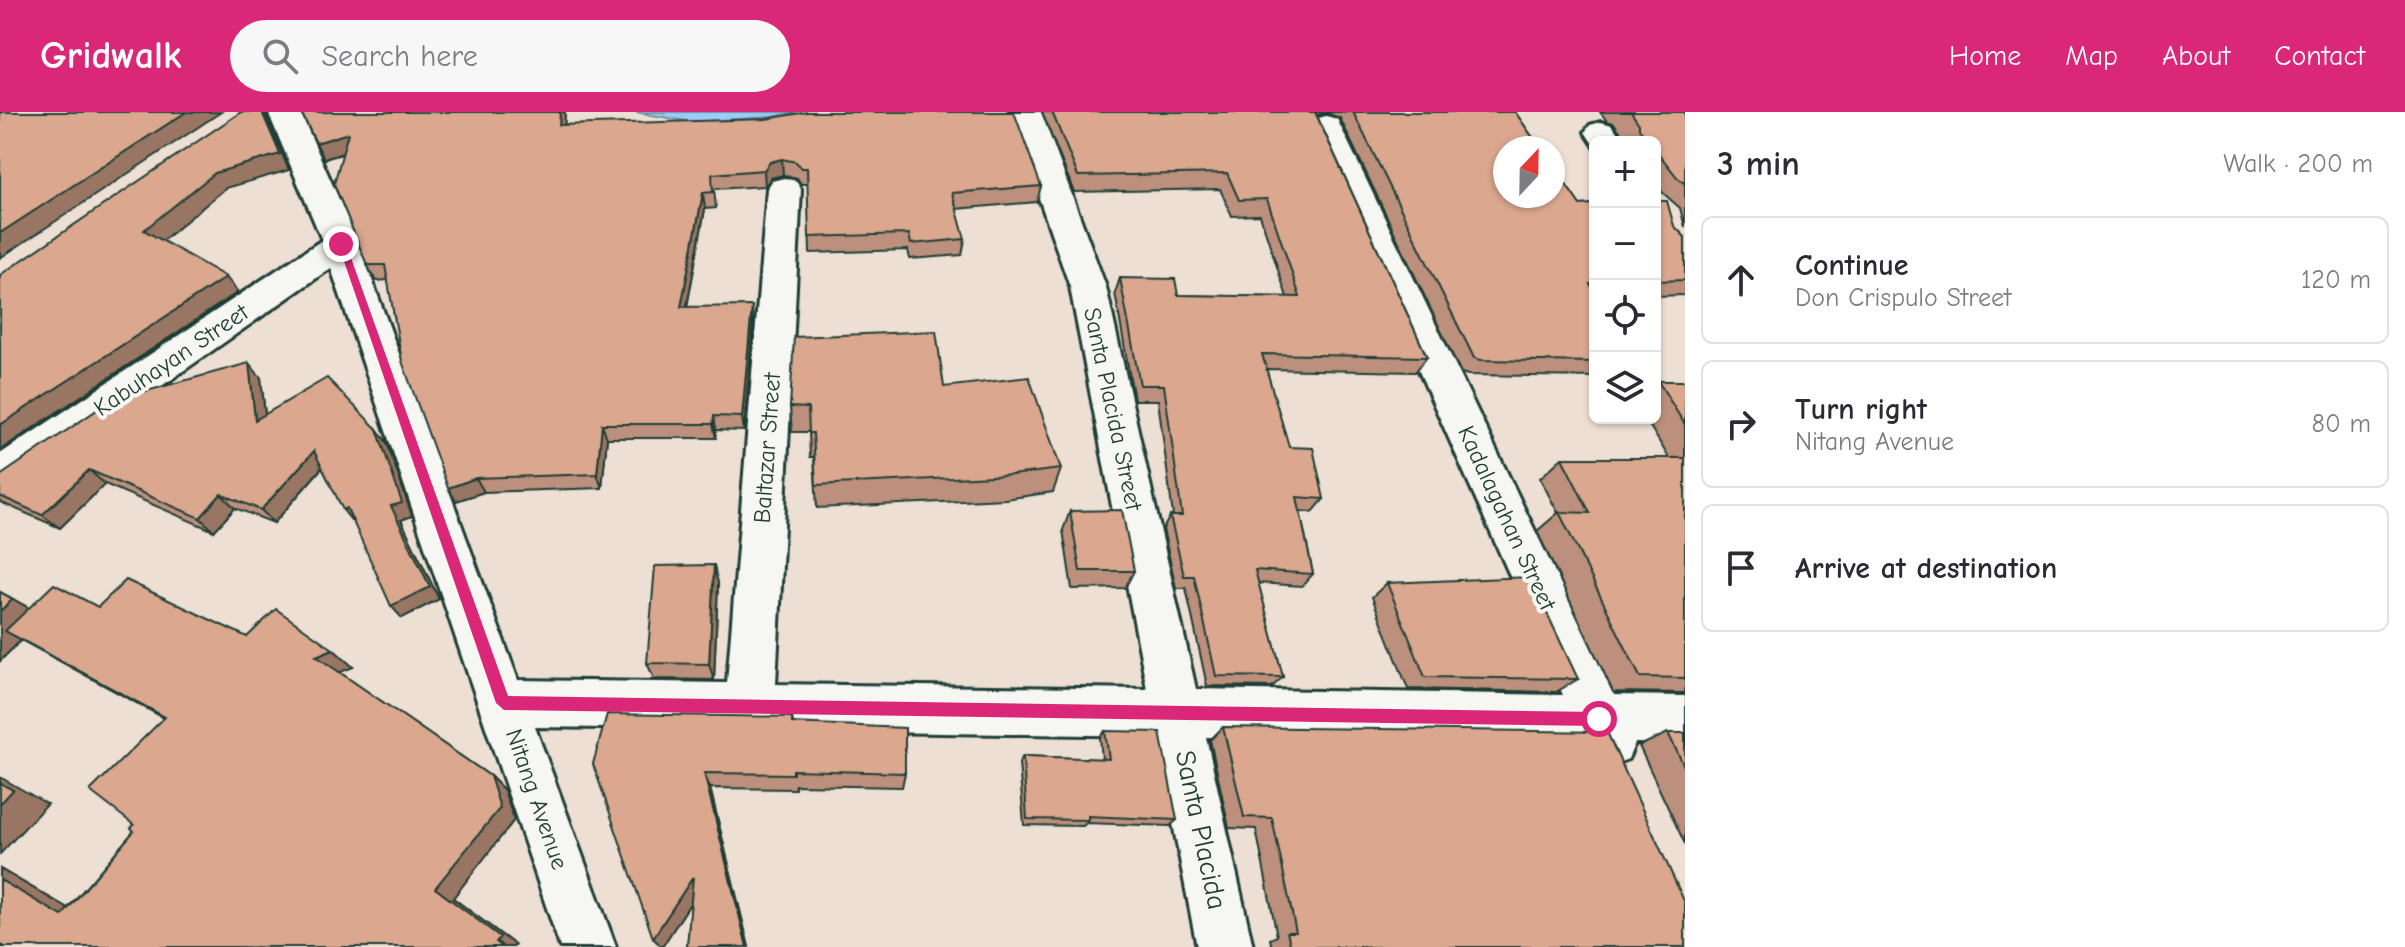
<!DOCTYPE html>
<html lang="en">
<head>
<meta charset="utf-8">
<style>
	:root { --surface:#fff; --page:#f7f7f7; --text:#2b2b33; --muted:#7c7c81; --line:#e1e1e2; --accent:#db2777 }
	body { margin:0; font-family:"Comic Neue",sans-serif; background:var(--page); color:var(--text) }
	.controls { position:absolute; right:24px; top:24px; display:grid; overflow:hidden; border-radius:12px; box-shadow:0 2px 6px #0004 }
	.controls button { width:72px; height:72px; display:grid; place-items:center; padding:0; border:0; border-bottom:2px solid var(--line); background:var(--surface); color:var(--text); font:40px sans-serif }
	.compass { position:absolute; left:1493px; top:24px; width:72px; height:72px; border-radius:50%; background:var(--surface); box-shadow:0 2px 6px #0004; rotate:22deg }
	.stop { position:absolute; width:24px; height:24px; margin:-18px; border:6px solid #db2777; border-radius:50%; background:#fff }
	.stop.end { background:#db2777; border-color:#fff; box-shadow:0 2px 8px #0008 }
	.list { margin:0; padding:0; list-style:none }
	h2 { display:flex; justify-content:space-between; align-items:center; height:104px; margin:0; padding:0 32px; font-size:34px }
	h2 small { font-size:26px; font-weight:400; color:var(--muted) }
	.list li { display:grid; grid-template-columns:52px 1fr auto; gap:24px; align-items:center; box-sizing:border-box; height:128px; margin:0 16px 16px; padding:0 16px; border:2px solid var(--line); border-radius:12px }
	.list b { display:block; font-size:30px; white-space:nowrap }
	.list p { margin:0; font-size:26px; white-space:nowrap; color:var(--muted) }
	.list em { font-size:26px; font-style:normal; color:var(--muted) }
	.icon { flex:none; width:44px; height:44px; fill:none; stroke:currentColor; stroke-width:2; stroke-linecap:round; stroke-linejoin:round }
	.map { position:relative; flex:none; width:1685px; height:835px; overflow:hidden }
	header { display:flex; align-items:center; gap:48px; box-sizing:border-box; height:112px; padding:0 40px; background:var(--accent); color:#fff }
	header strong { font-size:38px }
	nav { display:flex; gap:44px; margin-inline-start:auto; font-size:28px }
	.search { width:560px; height:72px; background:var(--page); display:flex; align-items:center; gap:20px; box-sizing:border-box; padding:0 28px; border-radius:44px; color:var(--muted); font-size:30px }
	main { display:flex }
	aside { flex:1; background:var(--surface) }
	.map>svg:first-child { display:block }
</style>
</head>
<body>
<header>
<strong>Gridwalk</strong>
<div class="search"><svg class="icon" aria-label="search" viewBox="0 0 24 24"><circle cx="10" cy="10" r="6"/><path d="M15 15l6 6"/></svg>Search here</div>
<nav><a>Home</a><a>Map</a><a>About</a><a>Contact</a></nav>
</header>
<main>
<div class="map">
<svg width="1685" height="835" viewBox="0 0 1685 835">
	<rect width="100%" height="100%" fill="#eedfd4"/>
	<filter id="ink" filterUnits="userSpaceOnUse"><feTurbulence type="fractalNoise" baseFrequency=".0125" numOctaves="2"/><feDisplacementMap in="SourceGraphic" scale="16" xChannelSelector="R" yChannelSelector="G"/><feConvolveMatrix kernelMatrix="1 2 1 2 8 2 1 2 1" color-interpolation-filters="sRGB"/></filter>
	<g filter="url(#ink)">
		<!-- water -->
		<polygon fill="#9ecbf8" stroke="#6b92aa" stroke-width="2" points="635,0 797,0 772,5 691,10"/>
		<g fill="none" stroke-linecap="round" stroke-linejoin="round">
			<!-- street casing -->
			<g stroke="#1f3d34" stroke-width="6">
				<g id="street">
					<polygon points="268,0 300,0 359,132 518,568 727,571 767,77 772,69 784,66 796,69 801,77 776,572 1147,577 1070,175 1009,0 1041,0 1106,175 1196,577 1563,583 1310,14 1315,7 1326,4 1337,7 1614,583 1685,584 1685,632 1635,631 1628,647 1610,654 1592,647 1585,630 1206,625 1253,835 1197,835 1156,624 535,615 616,835 560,835 331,156 15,376 0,381 0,342 322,128"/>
					<polygon points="1601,10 1612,13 1624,30 1595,30 1595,35 1585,20 1590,13"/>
				</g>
			</g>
			<!-- street -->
			<use href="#street" fill="#f6f6f2" fill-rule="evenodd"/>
		</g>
		<!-- wall -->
		<g fill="#bc907b" stroke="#1f3d34" stroke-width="2">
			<polygon points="565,0 564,12 1041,74 1037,90 956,97 965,127 962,143 910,147 908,138 810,141 808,72 801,72 797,66 783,63 771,66 765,74 714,77 716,96 705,97 687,195 753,209 744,319 716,318 716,326 607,326 602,376 484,380 456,389 388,168 376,169 367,153 342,42 324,47 316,31"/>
			<polygon points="1042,0 1515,0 1580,93 1595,92 1595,265 1468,263 1461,261 1340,6 1327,1 1317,4 1427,245 1415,260 1266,257 1289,335 1324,387 1313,400 1300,399 1313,462 1302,474 1258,471 1283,565 1272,575 1207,574 1186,476 1176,476 1163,417 1170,404 1173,404 1158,288 1134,288 1115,181 1120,166 1178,183 1287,185 1260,103 1232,104 1220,77 1074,80"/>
			<polygon points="1600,0 1685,0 1685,115 1680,96 1663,81 1655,71 1655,30 1626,30 1626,28 1614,11 1607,9"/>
			<polygon points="1655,89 1674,114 1685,125 1685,183 1655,184"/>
			<polygon points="261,266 265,302 377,317 387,331 412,404 401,408 439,487 402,506 354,411 322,356 274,411 235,396 214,419 105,372 60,416 0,390 0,364"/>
			<polygon points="1658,269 1685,269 1685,581 1613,580 1537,419 1558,401 1540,366 1562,346 1669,346 1645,306 1655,306 1655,271"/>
			<polygon points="944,275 1061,357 1053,380 1005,387 817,396 814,345 810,345 809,320 792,320 790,295"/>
			<polygon points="1070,399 1134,459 1125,476 1072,477 1063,418"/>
			<polygon points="718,471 714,568 654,567 647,551"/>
			<polygon points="1387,471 1578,567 1556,580 1408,577 1372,485"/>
			<polygon points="0,480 29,496 98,495 247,525 333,537 353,555 339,560 490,664 504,678 514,708 453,786 515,833 513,835 0,835 0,757 68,796 134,719 134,713 164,606 21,528 0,549"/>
			<polygon points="792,605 793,611 905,661 902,675 795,673 795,677 710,676 749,835 687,835 691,790 662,835 593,652"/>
			<polygon points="1223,615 1685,835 1272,835 1270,827 1277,824 1256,717 1229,716 1210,628"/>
			<polygon points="1105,619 1177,708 1170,714 1086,711 1083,714 1024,713 1019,651 1023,644 1102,647 1100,626"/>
			<polygon points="1668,621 1685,621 1685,732 1639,634"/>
		</g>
		<!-- shaded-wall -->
		<g fill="#997664" stroke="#1f3d34" stroke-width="2">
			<polygon points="186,0 221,0 0,146 0,121"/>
			<polygon points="262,0 264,0 289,58 226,76 156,134 144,118"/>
			<polygon points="560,0 565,0 564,29 559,13"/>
			<polygon points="1314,0 1327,0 1313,5"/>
			<polygon points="348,21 356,37 324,47 316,31"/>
			<polygon points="782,47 783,63 771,66 765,74 764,58 770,50"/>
			<polygon points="703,81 705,97 684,210 681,195"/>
			<polygon points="226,165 238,180 0,338 0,313"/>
			<polygon points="752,194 753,209 744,319 742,305"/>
			<polygon points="249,251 261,266 267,322 255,308"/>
			<polygon points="714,304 716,318 716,326 713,312"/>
			<polygon points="602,312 607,326 602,376 597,362"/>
			<polygon points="377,317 387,331 412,404 401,408 439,487 402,506 391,494"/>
			<polygon points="314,339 325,352 274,411 261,398"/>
			<polygon points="89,358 105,372 60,416 42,403"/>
			<polygon points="476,366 484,380 456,389 448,376"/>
			<polygon points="221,382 235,396 214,419 200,406"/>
			<polygon points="347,396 354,412 343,398"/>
			<polygon points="714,453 718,471 714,568 709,552"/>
			<polygon points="13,487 44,505 0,549 0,499"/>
			<polygon points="333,537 353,555 336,562 316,544"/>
			<polygon points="704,661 710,676 749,835 747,835"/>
			<polygon points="490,664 504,678 514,708 453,786 515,833 513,835 503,835 435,776"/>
			<polygon points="0,665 47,692 0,742"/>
			<polygon points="0,757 96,813 62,804 0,768"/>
			<polygon points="693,765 700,776 662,835 653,826"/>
		</g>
		<!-- building -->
		<g fill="#dba88f" stroke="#1f3d34" stroke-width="2">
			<polygon points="0,0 186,0 0,121"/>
			<polygon points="241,0 262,0 280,42 215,61 144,118 226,165 0,313 0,163"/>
			<polygon points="301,0 560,0 559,13 766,7 807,0 1014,0 1041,74 952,81 965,127 911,132 909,122 809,125 807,56 801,56 796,50 782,47 770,50 764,58 712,62 713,80 703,81 681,195 752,194 742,305 714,304 713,312 602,312 597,362 476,366 448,376 402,249 385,153 367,153 334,72 348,21 316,31"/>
			<polygon points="1052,0 1315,0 1427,245 1262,242 1289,335 1313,336 1324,387 1297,385 1313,462 1255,458 1283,565 1216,564 1194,464 1184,464 1170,404 1182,404 1164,273 1140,273 1120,166 1175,167 1178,183 1300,185 1267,87 1239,88 1227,61 1078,64"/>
			<polygon points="1353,0 1515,0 1540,36 1505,36 1505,84 1553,84 1553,54 1580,93 1595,92 1595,172 1590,172 1595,180 1595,250 1481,248 1474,246"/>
			<polygon points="1631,0 1685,0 1685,72 1677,65 1655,37 1655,30 1650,30 1639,16 1639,12"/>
			<polygon points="1655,89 1667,89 1674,114 1685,125 1685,168 1655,169"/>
			<polygon points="936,219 944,275 1029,265 1061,357 1011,363 816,373 813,321 809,321 808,296 790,295 794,225"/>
			<polygon points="249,251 255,308 327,266 377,317 402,391 391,394 430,475 391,494 347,396 343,398 314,339 261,398 221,382 200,406 89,358 42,403 0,384 0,364 110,289"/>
			<polygon points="1658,269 1685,269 1685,313"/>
			<polygon points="1562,346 1685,346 1685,566 1640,565 1559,400 1590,401"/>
			<polygon points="1122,398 1134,459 1080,459 1070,399"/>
			<polygon points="714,453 709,552 647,551 655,454"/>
			<polygon points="1530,465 1578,567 1425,565 1387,471"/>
			<polygon points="126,468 247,525 276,497 333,537 316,544 490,664 500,696 435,776 500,825 496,830 503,835 5,835 1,833 0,834 0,768 62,804 134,719 131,716 134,713 90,679 165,605 5,519 54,472 98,495"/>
			<polygon points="0,480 13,487 0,499"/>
			<polygon points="607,602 792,605 792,611 905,616 905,661 793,658 793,662 704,661 747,835 687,835 693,765 653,826 593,652"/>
			<polygon points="1223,615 1607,620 1685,791 1685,835 1291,835 1287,820 1296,820 1272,706 1244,705"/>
			<polygon points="1105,619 1160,620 1177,708 1088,704 1088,708 1027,707 1023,644 1109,647"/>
			<polygon points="1668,621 1685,621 1685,656"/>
			<polygon points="0,671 13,678 0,692"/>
		</g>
	</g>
	<!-- route -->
	<polygon fill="#db2777" points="337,129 346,132 508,584 1599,600 1607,607 1599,614 504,598 496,591"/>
	<g text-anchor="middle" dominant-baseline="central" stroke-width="8" stroke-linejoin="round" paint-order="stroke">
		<!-- street labels -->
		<g font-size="24" fill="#1f3d34" stroke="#f6f6f2">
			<text transform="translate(171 248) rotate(-34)">Kabuhayan Street</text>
			<text transform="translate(1113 297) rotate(78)">Santa Placida Street</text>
			<text transform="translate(767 336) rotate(-86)">Baltazar Street</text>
			<text transform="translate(1507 406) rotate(65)">Kadalagahan Street</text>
			<text transform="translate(537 687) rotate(71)">Nitang Avenue</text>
		</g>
		<!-- near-street labels -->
		<g font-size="28" fill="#1f3d34" stroke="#f6f6f2">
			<text transform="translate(1201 718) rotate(78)">Santa Placida</text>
		</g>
	</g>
</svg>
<div class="controls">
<button>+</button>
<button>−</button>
<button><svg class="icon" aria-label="locate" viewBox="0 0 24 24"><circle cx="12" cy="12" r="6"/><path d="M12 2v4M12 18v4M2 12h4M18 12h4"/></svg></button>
<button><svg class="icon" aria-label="layers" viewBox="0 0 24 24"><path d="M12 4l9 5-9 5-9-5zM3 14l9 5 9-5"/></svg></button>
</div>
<svg class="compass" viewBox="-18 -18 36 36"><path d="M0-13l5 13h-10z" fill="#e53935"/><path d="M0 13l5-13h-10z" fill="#7c7c81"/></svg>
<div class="stop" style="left:1599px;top:607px"></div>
<div class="stop end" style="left:341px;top:132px"></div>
</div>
<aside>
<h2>3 min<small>Walk · 200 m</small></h2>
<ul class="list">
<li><svg class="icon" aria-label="ahead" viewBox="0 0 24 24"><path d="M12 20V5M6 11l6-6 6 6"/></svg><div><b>Continue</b><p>Don Crispulo Street</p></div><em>120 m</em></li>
<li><svg class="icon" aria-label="right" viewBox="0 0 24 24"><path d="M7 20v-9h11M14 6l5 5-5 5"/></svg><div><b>Turn right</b><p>Nitang Avenue</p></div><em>80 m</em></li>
<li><svg class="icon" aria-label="arrive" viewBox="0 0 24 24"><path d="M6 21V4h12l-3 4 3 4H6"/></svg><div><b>Arrive at destination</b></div></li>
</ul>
</aside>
</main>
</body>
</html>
